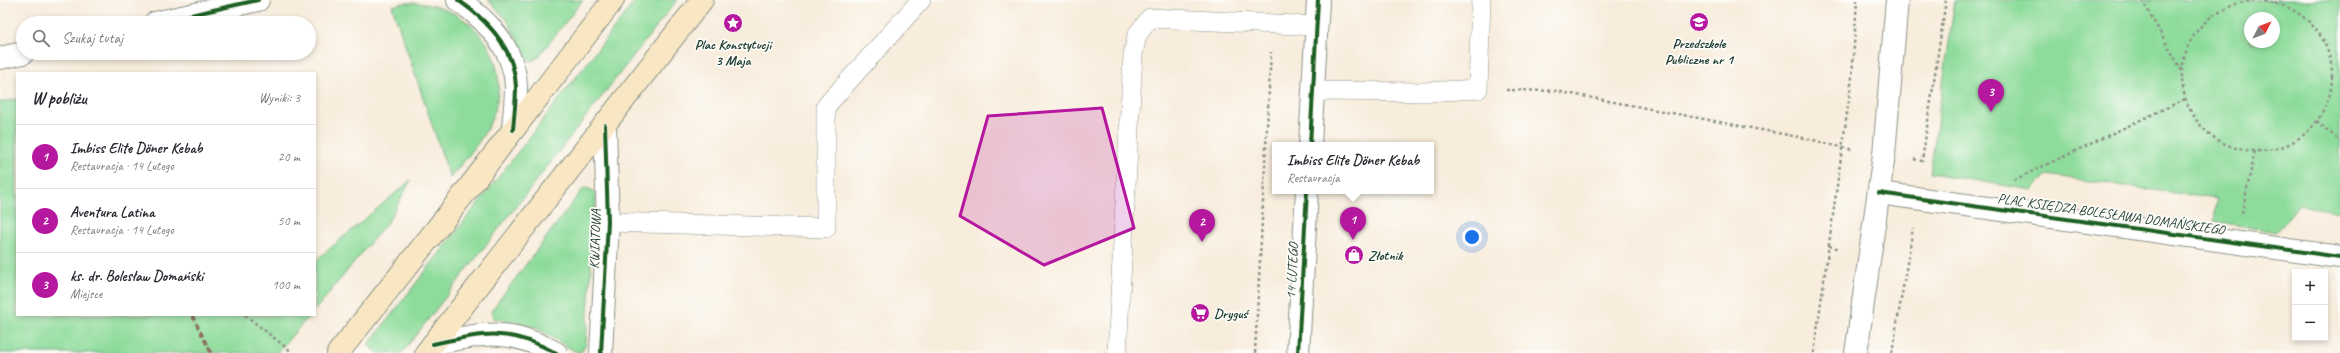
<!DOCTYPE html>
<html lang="pl">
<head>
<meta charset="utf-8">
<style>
	:root { --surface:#fff; --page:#f2f2f3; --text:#2b2b33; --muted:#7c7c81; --line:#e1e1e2; --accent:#b5179e }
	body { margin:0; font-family:Caveat,sans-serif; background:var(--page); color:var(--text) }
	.controls { position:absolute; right:12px; bottom:12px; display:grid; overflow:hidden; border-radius:0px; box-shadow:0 2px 6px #0003 }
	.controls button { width:36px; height:36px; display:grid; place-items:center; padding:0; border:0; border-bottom:1px solid var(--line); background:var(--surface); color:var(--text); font:20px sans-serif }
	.compass { position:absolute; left:2244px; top:12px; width:36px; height:36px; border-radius:50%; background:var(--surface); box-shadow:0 2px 6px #0003; rotate:48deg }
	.you { position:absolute; left:1472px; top:237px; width:14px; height:14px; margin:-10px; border:3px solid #fff; border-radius:50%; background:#1a73e8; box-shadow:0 0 0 6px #1a73e833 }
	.badge { display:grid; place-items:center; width:26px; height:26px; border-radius:50%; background:var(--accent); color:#fff; font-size:13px; font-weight:700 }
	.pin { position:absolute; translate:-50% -33px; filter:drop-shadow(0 1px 2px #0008) }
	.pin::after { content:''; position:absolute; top:21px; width:14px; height:12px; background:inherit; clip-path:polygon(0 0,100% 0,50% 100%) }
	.popup { position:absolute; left:1272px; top:142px; width:162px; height:52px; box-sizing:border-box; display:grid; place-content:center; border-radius:0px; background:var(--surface); filter:drop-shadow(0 1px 3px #0005); font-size:13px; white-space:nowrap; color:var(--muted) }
	.popup b { font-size:15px; color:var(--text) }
	.popup::after { content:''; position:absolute; left:50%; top:100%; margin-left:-8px; border:8px solid transparent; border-top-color:var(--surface) }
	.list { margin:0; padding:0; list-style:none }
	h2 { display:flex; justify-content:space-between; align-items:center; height:52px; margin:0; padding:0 16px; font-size:17px }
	h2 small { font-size:13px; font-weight:400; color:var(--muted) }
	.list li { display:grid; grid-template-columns:26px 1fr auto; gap:12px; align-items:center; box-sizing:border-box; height:64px; padding:0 16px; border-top:1px solid var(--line) }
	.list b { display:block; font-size:15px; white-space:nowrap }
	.list p { margin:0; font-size:13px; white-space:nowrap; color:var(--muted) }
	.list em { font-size:13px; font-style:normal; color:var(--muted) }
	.icon { flex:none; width:22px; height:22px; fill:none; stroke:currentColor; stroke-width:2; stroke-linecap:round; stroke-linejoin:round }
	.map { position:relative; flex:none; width:2340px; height:353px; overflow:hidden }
	.search { position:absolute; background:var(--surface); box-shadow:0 2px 6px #0003; left:16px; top:16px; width:300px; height:44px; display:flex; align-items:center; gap:10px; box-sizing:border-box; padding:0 14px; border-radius:22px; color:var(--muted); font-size:15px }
	.panel { position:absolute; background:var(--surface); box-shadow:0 2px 6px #0003; left:16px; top:72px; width:300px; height:244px; border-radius:0px }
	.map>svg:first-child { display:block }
</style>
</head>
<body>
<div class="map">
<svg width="2340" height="353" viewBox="0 0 2340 353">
	<rect width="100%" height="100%" fill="#fdfcf7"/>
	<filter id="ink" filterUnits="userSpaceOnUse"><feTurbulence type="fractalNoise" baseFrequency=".025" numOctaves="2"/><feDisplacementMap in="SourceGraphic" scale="8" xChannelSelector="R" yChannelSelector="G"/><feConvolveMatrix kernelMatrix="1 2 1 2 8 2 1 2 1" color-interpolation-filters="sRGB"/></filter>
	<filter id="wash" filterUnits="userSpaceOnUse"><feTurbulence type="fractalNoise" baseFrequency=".012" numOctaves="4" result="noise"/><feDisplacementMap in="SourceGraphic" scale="16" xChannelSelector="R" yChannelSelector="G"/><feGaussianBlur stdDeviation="0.9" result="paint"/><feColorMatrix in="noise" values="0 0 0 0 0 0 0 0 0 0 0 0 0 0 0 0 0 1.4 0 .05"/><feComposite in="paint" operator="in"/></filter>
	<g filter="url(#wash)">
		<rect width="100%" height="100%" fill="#f8ecdb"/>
		<!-- green -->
		<g fill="#8edc9b" stroke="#568c68" fill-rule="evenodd">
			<polygon points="488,0 583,0 538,57 532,61 526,57 508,21"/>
			<polygon points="636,0 677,0 402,353 378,353 368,345"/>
			<path d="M 1955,0 L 2340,0 L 2340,212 L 2299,205 L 2277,232 L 2214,221 L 2217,199 L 2047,175 L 2032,190 L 1930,173 ZM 2250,18 L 2274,18 L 2274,42 L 2250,42 Z"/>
			<path d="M 404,3 C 467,0 515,53 493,115 C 485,139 465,159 450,178 L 392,6 Z"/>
			<polygon points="17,99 17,315 310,315 277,353 0,353 0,102"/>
			<polygon points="411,180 389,220 315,310 315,261"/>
			<polygon points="586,188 594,191 596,196 586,344 581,352 576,352 537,328 517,322 493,318 491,311 582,190"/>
		</g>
	</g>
	<g filter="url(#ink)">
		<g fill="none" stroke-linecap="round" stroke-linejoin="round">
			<!-- service casing -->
			<g stroke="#8c9488" stroke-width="20">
				<g id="service">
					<polyline points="1313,91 1424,92 1478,89 1481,0"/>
					<polyline points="608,222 826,228 826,106 921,0"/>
					<polyline points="1117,353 1133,55 1137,35 1150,18 1317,26"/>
				</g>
			</g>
			<!-- minor casing -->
			<g stroke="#8c9488" stroke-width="24">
				<g id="minor">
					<path d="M 458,0 C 487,20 515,49 516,87 C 516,101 514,116 513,130"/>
					<polyline points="155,23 258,0"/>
					<polyline points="0,58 23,53"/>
					<polyline points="1310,145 1318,0"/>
					<polyline points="1879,193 2340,257"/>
					<path d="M 433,344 C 484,333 508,327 556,353"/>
					<polyline points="601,353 608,222 605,125"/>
					<polyline points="1298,353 1307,191"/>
					<polyline points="1856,353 1884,154 1897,0"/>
				</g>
			</g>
			<!-- secondary casing -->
			<g stroke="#8c9488" stroke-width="24">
				<g id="secondary">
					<polyline points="338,353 450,212 613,0"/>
					<polyline points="426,353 702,0"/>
				</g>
			</g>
			<!-- path -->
			<g stroke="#8c9488" stroke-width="2.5" stroke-dasharray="3 3" stroke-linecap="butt">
				<polyline points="2142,0 2182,71"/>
				<circle cx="2257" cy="76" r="75"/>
				<polyline points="2274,3 2280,0"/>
				<polyline points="1506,90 1556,91 1809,139 1853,150"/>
				<polyline points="2317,121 2340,141"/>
				<polyline points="1914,159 1922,161 1946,0"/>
				<polyline points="2014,180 2185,99"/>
				<polyline points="2242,213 2255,151"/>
				<polyline points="1829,246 1840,249"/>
				<polyline points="245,315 292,352"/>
				<polyline points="1255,353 1271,52"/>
				<polyline points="1814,353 1852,77 1857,0"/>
				<polyline points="1892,353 1913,228"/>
			</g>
			<!-- service -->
			<use href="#service" stroke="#fff" stroke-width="19"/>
			<!-- minor -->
			<use href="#minor" stroke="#fff" stroke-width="22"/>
			<!-- secondary -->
			<use href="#secondary" stroke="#f9e7c3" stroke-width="22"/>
			<!-- quiet -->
			<polyline stroke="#8d6e63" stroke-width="3" stroke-dasharray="6 3" stroke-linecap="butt" points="192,315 211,353"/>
			<!-- cycleway casing -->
			<g stroke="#fdfcf7" stroke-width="6">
				<g id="cycleway">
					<path d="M 458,0 C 487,20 515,49 516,87 C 516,101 514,116 513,130"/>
					<polyline points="155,23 258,0"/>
					<polyline points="1310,145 1318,0"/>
					<polyline points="1879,193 2340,257"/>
					<path d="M 433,344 C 484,333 508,327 556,353"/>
					<polyline points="601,353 608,222 605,125"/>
					<polyline points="1298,353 1307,191"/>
				</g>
			</g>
			<!-- cycleway -->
			<use href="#cycleway" stroke="#1b5e20" stroke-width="4"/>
		</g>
	</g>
	<!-- marked area -->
	<path fill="#b5179e" fill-opacity="0.2" stroke="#b5179e" stroke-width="3" stroke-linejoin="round" d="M 1102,108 L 1134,228 L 1044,265 L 960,216 L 988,116 Z"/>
	<!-- icons -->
	<defs>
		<g id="school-disc" transform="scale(1)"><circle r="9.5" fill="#b5179e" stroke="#fdfcf7"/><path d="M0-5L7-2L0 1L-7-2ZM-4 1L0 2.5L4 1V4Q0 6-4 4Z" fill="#fff"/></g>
		<g id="sight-disc" transform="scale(1)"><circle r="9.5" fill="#b5179e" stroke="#fdfcf7"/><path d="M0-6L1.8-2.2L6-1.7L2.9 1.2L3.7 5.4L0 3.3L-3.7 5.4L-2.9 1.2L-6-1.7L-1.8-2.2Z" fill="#fff"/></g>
		<g id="shop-disc" transform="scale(1)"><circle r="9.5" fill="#b5179e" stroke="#fdfcf7"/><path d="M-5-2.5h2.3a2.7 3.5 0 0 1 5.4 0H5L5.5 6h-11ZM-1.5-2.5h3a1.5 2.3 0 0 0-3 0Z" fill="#fff"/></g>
		<g id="supermarket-disc" transform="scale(1)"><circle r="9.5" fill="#b5179e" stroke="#fdfcf7"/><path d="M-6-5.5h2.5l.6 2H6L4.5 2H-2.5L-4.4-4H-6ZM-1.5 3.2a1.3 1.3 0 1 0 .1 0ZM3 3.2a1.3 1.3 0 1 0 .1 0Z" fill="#fff"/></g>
	</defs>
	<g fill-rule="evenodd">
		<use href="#school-disc" x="1699" y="22"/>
		<use href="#sight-disc" x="733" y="23"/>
		<use href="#shop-disc" x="1354" y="255"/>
		<use href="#supermarket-disc" x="1200" y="313"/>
	</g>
	<g text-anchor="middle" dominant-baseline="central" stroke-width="3.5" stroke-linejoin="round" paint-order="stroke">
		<!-- poi labels -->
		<g font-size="14" font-weight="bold" fill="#1f3d34" stroke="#fdfcf7">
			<text x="1699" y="43">Przedszkole<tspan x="1699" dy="16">Publiczne nr 1</tspan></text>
			<text x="733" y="44">Plac Konstytucji<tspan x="733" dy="16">3 Maja</tspan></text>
			<text x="1368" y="255" text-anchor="start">Złotnik</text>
			<text x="1214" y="313" text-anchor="start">Dryguś</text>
		</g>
		<!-- street labels -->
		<g font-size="14" fill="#1f3d34" stroke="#fdfcf7">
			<text transform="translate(2111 214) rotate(8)">PLAC KSIĘDZA BOLESŁAWA DOMAŃSKIEGO</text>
			<text transform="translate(595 239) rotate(-88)">KWIATOWA</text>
			<text transform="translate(1292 271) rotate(-87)">14 LUTEGO</text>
		</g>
	</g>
</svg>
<div class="controls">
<button>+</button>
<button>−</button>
</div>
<svg class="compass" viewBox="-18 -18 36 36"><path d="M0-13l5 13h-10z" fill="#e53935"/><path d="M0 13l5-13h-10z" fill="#7c7c81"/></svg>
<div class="you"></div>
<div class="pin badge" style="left:1353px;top:240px">1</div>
<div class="popup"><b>Imbiss Elite Döner Kebab</b>Restauracja</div>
<div class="pin badge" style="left:1202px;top:242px">2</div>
<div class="pin badge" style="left:1991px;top:112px">3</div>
<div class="search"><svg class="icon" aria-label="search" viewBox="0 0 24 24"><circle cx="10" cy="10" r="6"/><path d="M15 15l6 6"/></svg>Szukaj tutaj</div>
<section class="panel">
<h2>W pobliżu<small>Wyniki: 3</small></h2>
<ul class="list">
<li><span class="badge">1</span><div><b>Imbiss Elite Döner Kebab</b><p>Restauracja · 14 Lutego</p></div><em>20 m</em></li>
<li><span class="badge">2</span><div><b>Aventura Latina</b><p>Restauracja · 14 Lutego</p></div><em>50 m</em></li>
<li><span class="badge">3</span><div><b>ks. dr. Bolesław Domański</b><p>Miejsce</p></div><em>100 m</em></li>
</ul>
</section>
</div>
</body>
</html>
